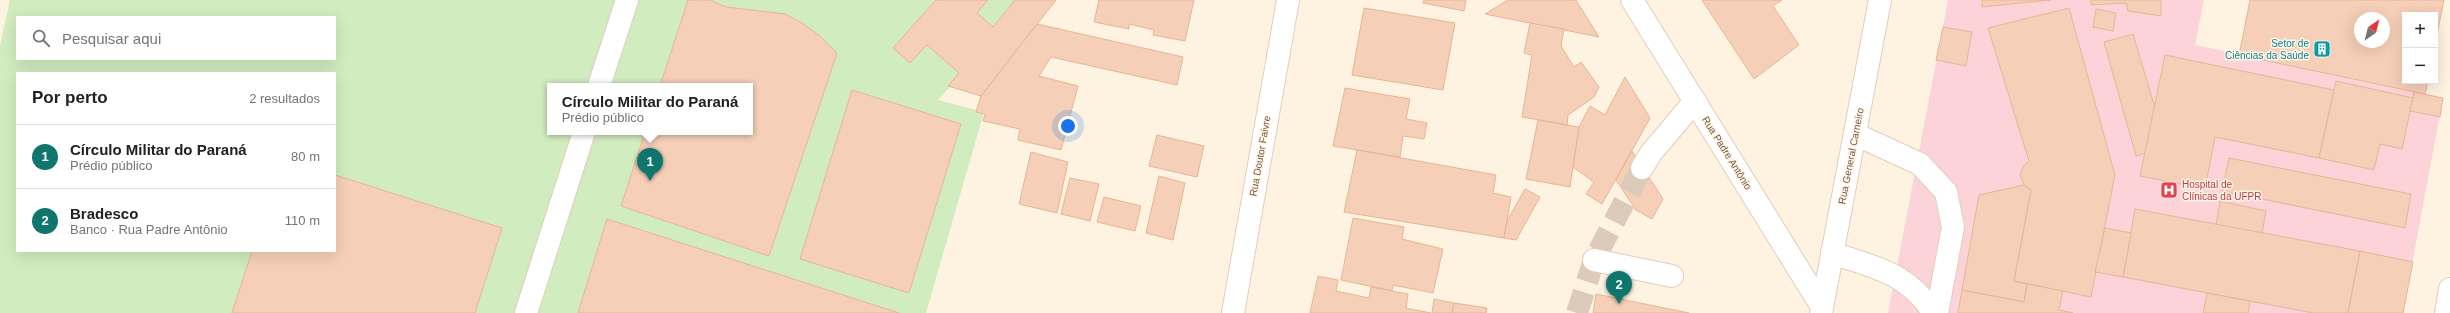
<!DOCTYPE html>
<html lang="pt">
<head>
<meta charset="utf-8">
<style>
	:root { --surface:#fff; --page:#f2f2f2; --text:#202124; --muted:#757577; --line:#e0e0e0; --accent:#0f766e }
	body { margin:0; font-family:Helvetica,sans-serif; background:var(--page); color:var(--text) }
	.controls { position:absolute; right:12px; top:12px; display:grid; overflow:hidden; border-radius:0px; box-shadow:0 4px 16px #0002 }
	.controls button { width:36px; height:36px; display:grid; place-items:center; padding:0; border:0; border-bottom:1px solid var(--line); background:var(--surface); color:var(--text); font:20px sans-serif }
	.compass { position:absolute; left:2354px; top:12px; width:36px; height:36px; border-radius:50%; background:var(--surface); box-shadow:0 4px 16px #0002; rotate:35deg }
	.you { position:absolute; left:1068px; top:126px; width:14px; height:14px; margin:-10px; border:3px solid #fff; border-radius:50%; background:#1a73e8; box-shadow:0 0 0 6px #1a73e833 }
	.badge { display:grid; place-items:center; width:26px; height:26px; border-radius:50%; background:var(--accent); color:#fff; font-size:13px; font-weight:700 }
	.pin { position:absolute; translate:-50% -33px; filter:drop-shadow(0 1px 2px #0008) }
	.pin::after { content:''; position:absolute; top:21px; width:14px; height:12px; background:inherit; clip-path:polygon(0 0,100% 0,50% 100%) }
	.popup { position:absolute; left:547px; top:83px; width:206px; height:52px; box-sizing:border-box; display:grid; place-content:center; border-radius:0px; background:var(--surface); filter:drop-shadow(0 1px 3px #0005); font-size:13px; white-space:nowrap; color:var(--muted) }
	.popup b { font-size:15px; color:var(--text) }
	.popup::after { content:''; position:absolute; left:50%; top:100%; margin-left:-8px; border:8px solid transparent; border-top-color:var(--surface) }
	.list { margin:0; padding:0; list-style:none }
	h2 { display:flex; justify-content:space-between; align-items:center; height:52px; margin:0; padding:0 16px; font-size:17px }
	h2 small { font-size:13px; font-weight:400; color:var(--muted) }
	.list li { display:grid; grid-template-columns:26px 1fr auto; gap:12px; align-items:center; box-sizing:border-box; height:64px; padding:0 16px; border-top:1px solid var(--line) }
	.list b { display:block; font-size:15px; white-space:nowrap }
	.list p { margin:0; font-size:13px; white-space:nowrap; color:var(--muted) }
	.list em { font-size:13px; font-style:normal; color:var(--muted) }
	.icon { flex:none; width:22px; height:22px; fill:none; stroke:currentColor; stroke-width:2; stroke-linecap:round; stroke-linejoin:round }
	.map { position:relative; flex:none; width:2450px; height:313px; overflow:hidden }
	.search { position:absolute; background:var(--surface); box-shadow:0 4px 16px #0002; left:16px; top:16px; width:320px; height:44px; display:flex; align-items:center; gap:10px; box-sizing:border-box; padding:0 14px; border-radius:0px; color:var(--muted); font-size:15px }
	.panel { position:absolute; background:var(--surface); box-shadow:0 4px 16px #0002; left:16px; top:72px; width:320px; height:180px; border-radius:0px }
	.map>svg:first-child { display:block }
</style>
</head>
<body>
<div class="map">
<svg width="2450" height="313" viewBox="0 0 2450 313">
	<rect width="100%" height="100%" fill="#fef2e1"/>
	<!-- medical -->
	<polygon fill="#fcd3d9" points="1948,0 2204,0 2195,45 2443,98 2403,313 1888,313"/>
	<!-- green -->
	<path fill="#d1ecbf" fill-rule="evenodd" d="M 10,0 L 1029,0 L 938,100 L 984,112 L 926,313 L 0,313 L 0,45 ZM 17,17 L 335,17 L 335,59 L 17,59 ZM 17,73 L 335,73 L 335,251 L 17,251 ZM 550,86 L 750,86 L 750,132 L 550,132 Z"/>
	<!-- building -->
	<g fill="#f5cfb7" stroke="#e8b596" fill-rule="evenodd">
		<polygon points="688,0 710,0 726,7 785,14 802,23 820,36 837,53 769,256 621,206 645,132 750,132 750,86 660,86"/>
		<polygon points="936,0 988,0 977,13 993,27 1015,0 1056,0 981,96 948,86 959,73 927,45 910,63 893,48"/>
		<polygon points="1099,0 1194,0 1185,41 1153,35 1154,30 1129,24 1129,29 1094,22"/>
		<polygon points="1424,0 1466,0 1464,11 1423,3"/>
		<polygon points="1508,0 1576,0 1599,37 1485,14"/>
		<polygon points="1702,0 1782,0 1773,6 1799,45 1754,79"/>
		<polygon points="1982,0 2051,0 1982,7"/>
		<polygon points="2091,0 2161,0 2161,16 2128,11 2126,3 2091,5"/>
		<path d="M 2250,0 L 2444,0 L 2435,44 L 2435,15 L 2405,15 L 2405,81 L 2428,81 L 2425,94 L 2239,55 ZM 2360,18 L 2384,18 L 2384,42 L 2360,42 Z"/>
		<polygon points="1364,8 1455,23 1443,90 1352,75"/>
		<polygon points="2069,8 2115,175 2091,297 2014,281 2031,190 2024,185 2020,175 2023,167 2029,161 1988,28"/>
		<polygon points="2096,9 2116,13 2113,31 2093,27"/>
		<polygon points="1530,23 1564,29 1561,46 1574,67 1581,62 1599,87 1594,97 1568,115 1567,125 1522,117 1532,55 1524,53"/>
		<polygon points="1037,24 1183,57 1177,85 1051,57 1039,76 1078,86 1061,150 1018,140 1020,129 983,121 985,114 976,112 981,96"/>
		<polygon points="1943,27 1972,32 1966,66 1936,60"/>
		<polygon points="2133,34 2155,108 2146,153 2136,156 2104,42"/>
		<polygon points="2165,55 2334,90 2319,158 2215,137 2205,189 2140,176"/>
		<polygon points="1625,77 1650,118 1602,204 1586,194 1594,182 1573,167 1579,127 1590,106 1605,115"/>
		<polygon points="2336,81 2413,98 2402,149 2380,144 2374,170 2319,158"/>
		<polygon points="1345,88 1410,99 1406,119 1427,123 1424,139 1403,136 1400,157 1333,146"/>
		<polygon points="852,90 961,124 909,293 800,259"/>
		<polygon points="2414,92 2443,98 2440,117 2410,111"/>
		<polygon points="1538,120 1579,127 1570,187 1526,179"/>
		<polygon points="1157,135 1204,146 1197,177 1149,166"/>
		<polygon points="1357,150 1496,175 1493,193 1511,197 1504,238 1344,212"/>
		<polygon points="1632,151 1663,199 1652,219 1636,210 1616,180"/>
		<polygon points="1031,152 1068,162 1057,213 1019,204"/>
		<polygon points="2229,158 2411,194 2405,228 2222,191"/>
		<polygon points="335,175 502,228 475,313 232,313 252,251 335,251"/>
		<polygon points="1159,176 1185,183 1173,240 1146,233"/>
		<polygon points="1070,178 1099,184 1090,221 1061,214"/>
		<polygon points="2024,185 2031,190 2014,281 2027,284 2024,302 1962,290 1979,195"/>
		<polygon points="1525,189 1540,197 1516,240 1504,238 1507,221"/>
		<polygon points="1104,197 1141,206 1135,231 1097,222"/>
		<polygon points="2220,201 2266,211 2262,234 2216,225"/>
		<polygon points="2135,209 2360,251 2348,313 2313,313 2123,277"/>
		<polygon points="1353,218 1404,227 1402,239 1443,249 1433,293 1393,285 1392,291 1341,280"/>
		<polygon points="607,219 899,313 578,313"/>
		<polygon points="2105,228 2131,233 2123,277 2095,272"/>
		<polygon points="2360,251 2413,262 2403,313 2348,313"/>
		<polygon points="1318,276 1338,280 1336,291 1369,298 1371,287 1408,294 1406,308 1431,313 1310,313"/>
		<polygon points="2027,284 2063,291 2059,310 2073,313 1958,313 1962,290 2024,302"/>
		<polygon points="2207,293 2250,301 2248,313 2203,313"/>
		<polygon points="1596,294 1689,313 1593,313"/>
		<polygon points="1434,299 1454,303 1452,313 1432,313"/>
		<polygon points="1454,303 1487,308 1486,313 1452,313"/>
	</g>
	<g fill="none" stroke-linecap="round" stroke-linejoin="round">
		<!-- minor-tunnel -->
		<polyline stroke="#dccbba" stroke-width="22" stroke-dasharray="22 11" stroke-linecap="butt" points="1577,313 1594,260 1642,168"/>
		<!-- minor casing -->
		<g stroke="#e2cebc" stroke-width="24">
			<g id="minor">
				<polyline points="1632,0 1822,307"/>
				<polyline points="599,86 627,0"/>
				<polyline points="1855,134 1920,164 1946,192 1953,227 1937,313"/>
				<polyline points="1642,168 1651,153 1695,101"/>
				<path d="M 1832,253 C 1877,268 1906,272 1934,313"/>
				<polyline points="1594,260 1672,276"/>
				<polyline points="526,313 584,132"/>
				<polyline points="1233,313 1288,0"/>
				<polyline points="1821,313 1880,0"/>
				<polyline points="2446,313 2450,289"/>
			</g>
		</g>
		<!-- minor -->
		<use href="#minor" stroke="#fff" stroke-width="22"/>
	</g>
	<!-- icons -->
	<defs>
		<g id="building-square" transform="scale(0.9)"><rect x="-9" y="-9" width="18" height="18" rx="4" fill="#0f9aa8" stroke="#fff6e8"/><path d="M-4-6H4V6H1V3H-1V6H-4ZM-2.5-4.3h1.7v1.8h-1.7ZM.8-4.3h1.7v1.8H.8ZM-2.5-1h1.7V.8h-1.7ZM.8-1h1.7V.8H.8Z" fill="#fff"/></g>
		<g id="hospital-square" transform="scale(0.9)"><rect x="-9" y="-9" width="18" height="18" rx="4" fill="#e0444e" stroke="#fff6e8"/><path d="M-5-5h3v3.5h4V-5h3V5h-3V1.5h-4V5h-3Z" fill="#fff"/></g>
	</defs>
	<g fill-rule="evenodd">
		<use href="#building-square" x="2322" y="49"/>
		<use href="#hospital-square" x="2169" y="190"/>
	</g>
	<g text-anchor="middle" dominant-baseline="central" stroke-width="3" stroke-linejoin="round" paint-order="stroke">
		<!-- culture labels -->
		<g font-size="10" fill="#0d838f" stroke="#fff6e8" text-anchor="end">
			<text x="2309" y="43">Setor de<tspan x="2309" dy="12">Ciências da Saúde</tspan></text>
		</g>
		<!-- street labels -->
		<g font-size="10" fill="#765746" stroke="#fff6e8">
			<text transform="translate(1727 153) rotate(58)">Rua Padre Antônio</text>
			<text transform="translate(1260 156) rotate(-80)">Rua Doutor Faivre</text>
			<text transform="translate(1851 156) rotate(-79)">Rua General Carneiro</text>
		</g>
		<!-- health labels -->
		<g font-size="10" fill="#be3a42" stroke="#fff6e8" text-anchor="start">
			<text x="2182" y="184">Hospital de<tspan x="2182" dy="12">Clínicas da UFPR</tspan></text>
		</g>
	</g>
</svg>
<div class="controls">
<button>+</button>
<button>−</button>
</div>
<svg class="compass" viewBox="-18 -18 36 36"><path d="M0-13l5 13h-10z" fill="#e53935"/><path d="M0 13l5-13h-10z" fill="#757577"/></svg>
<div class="you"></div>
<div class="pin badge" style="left:650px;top:181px">1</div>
<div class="popup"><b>Círculo Militar do Paraná</b>Prédio público</div>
<div class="pin badge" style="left:1619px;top:304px">2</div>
<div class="search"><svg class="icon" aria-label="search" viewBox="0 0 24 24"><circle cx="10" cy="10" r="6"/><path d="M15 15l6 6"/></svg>Pesquisar aqui</div>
<section class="panel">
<h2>Por perto<small>2 resultados</small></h2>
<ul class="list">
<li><span class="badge">1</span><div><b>Círculo Militar do Paraná</b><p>Prédio público</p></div><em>80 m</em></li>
<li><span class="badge">2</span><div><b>Bradesco</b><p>Banco · Rua Padre Antônio</p></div><em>110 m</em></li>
</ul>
</section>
</div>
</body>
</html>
